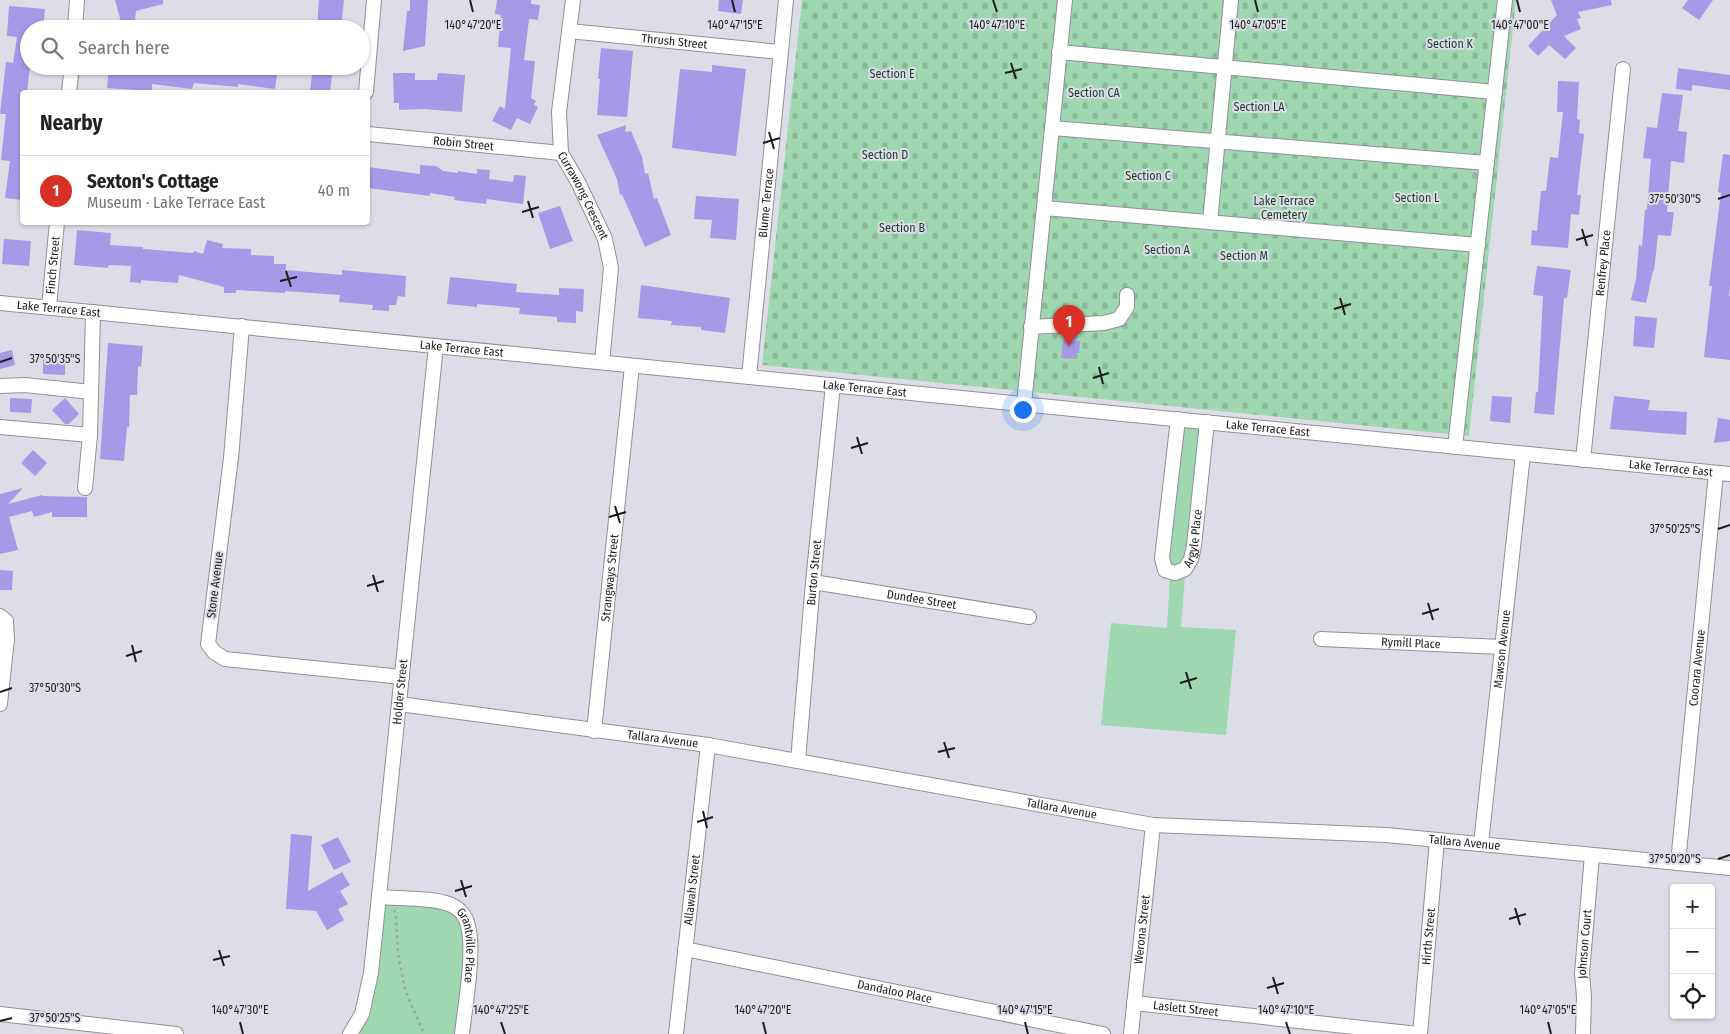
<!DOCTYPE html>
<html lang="en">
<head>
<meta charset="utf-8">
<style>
	:root { --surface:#fff; --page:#f2f2f2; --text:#222; --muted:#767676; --line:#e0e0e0; --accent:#d93025 }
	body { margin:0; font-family:"Fira Sans Condensed",sans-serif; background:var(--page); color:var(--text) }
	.controls { position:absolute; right:15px; bottom:15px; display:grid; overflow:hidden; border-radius:5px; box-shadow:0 1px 4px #0004 }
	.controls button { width:45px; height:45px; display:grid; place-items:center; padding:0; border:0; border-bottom:1px solid var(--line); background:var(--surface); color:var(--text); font:25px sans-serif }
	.you { position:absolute; left:1022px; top:409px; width:18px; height:18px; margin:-12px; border:4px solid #fff; border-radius:50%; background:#1a73e8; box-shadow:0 0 0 8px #1a73e833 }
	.badge { display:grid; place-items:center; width:32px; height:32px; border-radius:50%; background:var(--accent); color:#fff; font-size:16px; font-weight:700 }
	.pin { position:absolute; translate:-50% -41px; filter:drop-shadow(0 1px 2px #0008) }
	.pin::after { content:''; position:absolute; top:26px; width:18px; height:15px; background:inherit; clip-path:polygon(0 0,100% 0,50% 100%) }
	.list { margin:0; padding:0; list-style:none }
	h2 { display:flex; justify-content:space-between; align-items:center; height:65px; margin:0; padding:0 20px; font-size:21px }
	h2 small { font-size:16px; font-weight:400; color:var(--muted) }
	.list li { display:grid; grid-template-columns:32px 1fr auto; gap:15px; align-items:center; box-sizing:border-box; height:70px; padding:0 20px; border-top:1px solid var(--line) }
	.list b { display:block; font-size:19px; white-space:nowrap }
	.list p { margin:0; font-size:16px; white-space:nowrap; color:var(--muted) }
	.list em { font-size:16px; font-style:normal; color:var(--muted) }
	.icon { flex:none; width:28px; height:28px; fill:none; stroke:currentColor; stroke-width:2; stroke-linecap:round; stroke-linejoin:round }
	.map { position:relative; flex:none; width:1730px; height:1034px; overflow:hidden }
	.search { position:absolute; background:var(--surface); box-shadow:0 1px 4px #0004; left:20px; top:20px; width:350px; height:55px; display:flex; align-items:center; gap:12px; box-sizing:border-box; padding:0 18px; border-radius:28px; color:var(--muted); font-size:19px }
	.panel { position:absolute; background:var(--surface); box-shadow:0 1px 4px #0004; left:20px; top:90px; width:350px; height:135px; border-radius:5px }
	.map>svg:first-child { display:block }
</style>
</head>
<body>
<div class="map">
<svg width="1730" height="1034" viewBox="0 0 1730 1034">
	<defs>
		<pattern id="cemetery-stones" width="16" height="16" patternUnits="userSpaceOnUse" patternTransform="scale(1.25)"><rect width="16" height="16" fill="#9ed7b0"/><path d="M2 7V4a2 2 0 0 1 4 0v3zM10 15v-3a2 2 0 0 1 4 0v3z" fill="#88b897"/></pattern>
	</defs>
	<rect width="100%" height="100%" fill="#dddde7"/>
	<!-- cemetery -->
	<polygon fill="url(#cemetery-stones)" points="802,0 1516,0 1469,436 762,365"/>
	<!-- park -->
	<g fill="#9ed7b0">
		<polygon points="1181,422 1203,424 1191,546 1184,567 1168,568"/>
		<polygon points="1170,576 1185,577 1181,627 1236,630 1226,735 1101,725 1111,623 1167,628"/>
		<polygon points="381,899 431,902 456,913 465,927 467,950 457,1034 357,1034 368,1016 372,1002"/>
	</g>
	<!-- building -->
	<g fill="#a798e8">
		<polygon points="115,0 163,0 163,4 136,11 134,29 123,29"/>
		<polygon points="319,0 344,0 341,28 317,26"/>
		<polygon points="410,0 428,0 425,46 403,51 407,11 410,11"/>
		<polygon points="497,0 531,0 531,4 540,5 538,20 529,19 524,60 535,61 531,98 536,101 534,105 538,107 530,124 517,118 511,130 492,121 500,106 505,109 511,48 498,47 501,15 495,14"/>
		<polygon points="719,0 743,0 741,14 718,11"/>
		<polygon points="1551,0 1611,0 1612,5 1578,12 1581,18 1577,19 1581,29 1564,36 1576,48 1565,59 1549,45 1538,56 1528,46 1557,15"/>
		<polygon points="1688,0 1713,0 1699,20 1682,8"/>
		<polygon points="9,6 45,9 43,29 29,29 30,66 27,92 22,92 22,200 5,198 10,161 1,160 6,114 0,114 6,62 13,63 17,37 7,36"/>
		<polygon points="601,48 633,51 627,117 597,115 600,79 598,79"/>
		<polygon points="712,65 746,69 736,156 672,148 680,69 712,72"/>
		<polygon points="109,66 150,67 176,73 176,66 278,66 275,89 238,84 238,87 194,83 192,89 152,84 152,91 107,88"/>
		<polygon points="1678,68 1730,75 1730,90 1692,85 1692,91 1676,89"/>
		<polygon points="393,73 415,73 415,80 437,80 438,73 465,75 462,112 423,109 399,110 399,103 394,103"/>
		<polygon points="312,75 332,75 330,92 310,92"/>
		<polygon points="1558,81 1579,82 1577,119 1580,120 1579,133 1584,134 1577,195 1581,195 1579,215 1571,214 1568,248 1531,245 1532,230 1537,231 1541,191 1546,191 1550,157 1558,158 1563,112 1557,112"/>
		<polygon points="1662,93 1683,95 1678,131 1687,132 1684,163 1671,161 1667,212 1674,212 1671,236 1658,235 1654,271 1653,271 1646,303 1631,300 1636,279 1639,245 1642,246 1645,209 1647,210 1651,159 1643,158 1647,127 1657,128"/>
		<polygon points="626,125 625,132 631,131 642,157 645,174 648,173 654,199 657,198 671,235 645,247 622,194 620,195 617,179 597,135"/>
		<polygon points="1723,154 1730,155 1730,286 1729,296 1730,296 1730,360 1704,357 1712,286 1709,286 1721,193 1718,192"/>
		<polygon points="420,165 436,166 443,171 458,173 458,171 477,174 477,169 490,170 489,179 513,182 514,175 526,176 523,204 487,199 486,204 454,200 455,197 430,193 430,196 368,188 368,167 420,174"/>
		<polygon points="696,196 739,199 736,240 710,238 712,220 694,219"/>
		<polygon points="560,206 573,241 550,249 538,213"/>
		<polygon points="77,230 111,233 110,245 143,247 143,249 193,253 194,251 203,254 207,240 223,244 222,248 251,249 251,255 274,256 274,264 286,264 286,270 342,275 342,270 406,276 405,297 398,296 396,305 389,305 389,311 372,310 373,305 339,302 340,295 285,291 285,293 236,290 236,293 224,293 224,287 179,275 178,283 141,280 141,283 130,282 131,266 109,265 108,268 74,265"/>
		<polygon points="4,239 31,241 29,266 2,264"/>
		<polygon points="1537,266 1571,270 1567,298 1564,298 1554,415 1534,413 1536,392 1538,392 1543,296 1533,295"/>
		<polygon points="450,277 517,284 516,292 559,295 559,288 584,289 583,312 576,311 576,323 557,322 557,317 519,314 520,308 477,304 477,307 447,304"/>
		<polygon points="641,285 730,298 725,333 701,330 701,327 671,325 672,321 638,318"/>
		<polygon points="1635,316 1657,318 1654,348 1633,346"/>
		<polygon points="1064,334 1076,335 1076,341 1080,341 1079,353 1076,353 1075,359 1061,358"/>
		<polygon points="108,343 143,346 141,367 138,366 137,395 130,395 129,427 127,427 124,461 100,459"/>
		<polygon points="12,350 15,365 0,369 0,353"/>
		<polygon points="43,357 65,357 65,375 43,374"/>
		<polygon points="1492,396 1512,397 1510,423 1490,421"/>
		<polygon points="1614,396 1650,400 1648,410 1687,412 1686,435 1610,429"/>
		<polygon points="10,398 32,399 31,413 10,412"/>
		<polygon points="65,398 79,414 69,424 65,424 52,410"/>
		<polygon points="1718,418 1730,420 1730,441 1714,443"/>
		<polygon points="33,450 47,463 35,476 21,463"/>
		<polygon points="23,488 8,504 42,495 43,496 87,497 87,517 52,517 52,512 34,517 32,511 9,517 18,550 0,554 0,494"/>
		<polygon points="0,570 13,571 12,590 0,590"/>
		<polygon points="291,834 312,836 308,891 342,872 350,885 340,891 348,904 338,909 344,920 327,930 316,911 286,909"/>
		<polygon points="338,837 351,862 334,870 321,845"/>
	</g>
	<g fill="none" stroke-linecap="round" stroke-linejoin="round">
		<!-- minor casing -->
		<g stroke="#909099" stroke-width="16">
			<g id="minor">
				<path id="s1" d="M 573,0 L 559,112 L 561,153 L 578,182 L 605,239 L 611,268 L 602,362"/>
				<polyline points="75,29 77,0"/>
				<path id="s2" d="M 569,31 L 780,52"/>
				<polyline points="1059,52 1495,92"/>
				<polyline points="69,92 72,66"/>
				<polyline points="366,92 374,0"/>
				<polyline points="1052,128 1487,163"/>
				<path id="s3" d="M 368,134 L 561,153"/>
				<polyline points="1044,208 1478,245"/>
				<polyline points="1210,222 1231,0"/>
				<path id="s4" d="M 0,303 L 1730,474"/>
				<path id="s5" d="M 49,307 L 57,222"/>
				<polyline points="242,326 231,458 208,644 214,652 225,659 402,677"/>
				<polyline points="1031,327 1104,323 1119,319 1127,307 1127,295"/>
				<path id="s6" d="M 749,377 L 786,0"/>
				<polyline points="0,386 25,385 91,392"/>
				<polyline points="1024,404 1065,0"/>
				<path id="s7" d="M 1178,419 L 1162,558 L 1165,570 L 1175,573 L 1185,569 L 1191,559 L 1194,546 L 1207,422"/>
				<polyline points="0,427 90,435 85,488"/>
				<polyline points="90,435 93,312"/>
				<polyline points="1455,447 1505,0"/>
				<path id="s8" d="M 1583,460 L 1623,69"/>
				<path id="s9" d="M 813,582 L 1029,617"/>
				<polyline points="0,616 6,621 7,639 0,704"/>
				<path id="s10" d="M 1321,639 L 1502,647"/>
				<path id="s11" d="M 399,704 L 708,745 L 1153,825 L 1386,835 L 1730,868"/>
				<path id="s12" d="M 594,731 L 632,366"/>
				<path id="s13" d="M 798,761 L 813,582 L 833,385"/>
				<path id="s14" d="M 1481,844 L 1523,454"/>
				<path id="s15" d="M 1678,863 L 1716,473"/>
				<path id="s16" d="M 379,897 C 399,899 440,897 455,907 C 462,911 467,919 468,926 C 475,952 465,1006 462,1034"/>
				<path id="s17" d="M 685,949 L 1103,1034"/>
				<path id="s18" d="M 1134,1003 L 1418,1034"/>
				<polyline points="0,1014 176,1034"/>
				<path id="s19" d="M 350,1034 L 362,1014 L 371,973 L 436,346"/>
				<path id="s20" d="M 676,1034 L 708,745"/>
				<path id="s21" d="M 1131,1034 L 1153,825"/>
				<path id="s22" d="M 1420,1034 L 1437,840"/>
				<path id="s23" d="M 1583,1034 L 1584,997 L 1582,973 L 1592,855"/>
			</g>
		</g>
		<!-- path -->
		<polyline stroke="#a1a1a8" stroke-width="2.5" stroke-dasharray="2.5 4" stroke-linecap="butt" points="394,910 396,917 398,954 405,990 424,1034"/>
		<!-- minor -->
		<use href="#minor" stroke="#fff" stroke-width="14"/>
	</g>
	<!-- ticks -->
	<path fill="none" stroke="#1d1d20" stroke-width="2" d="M 470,0 L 473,12M 732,0 L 735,12M 993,0 L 997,12M 1255,0 L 1258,12M 1517,0 L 1520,12M 1011,63 L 1016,79M 1005,73 L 1022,69M 769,132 L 774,149M 763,143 L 780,138M 1718,199 L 1730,195M 528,201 L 533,218M 522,212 L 539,207M 1582,229 L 1587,246M 1576,240 L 1593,235M 286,271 L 291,287M 280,281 L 297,277M 1340,298 L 1345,315M 1334,309 L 1351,304M 0,362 L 12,358M 1099,367 L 1103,384M 1093,378 L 1109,373M 857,437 L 862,454M 851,448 L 868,443M 615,506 L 620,523M 609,517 L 626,512M 1718,529 L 1730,525M 373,575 L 378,592M 367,586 L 384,581M 1428,603 L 1433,620M 1422,614 L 1439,609M 132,645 L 136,662M 126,656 L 142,651M 1186,672 L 1191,689M 1180,683 L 1197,678M 0,692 L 12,688M 944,742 L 949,758M 938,752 L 955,748M 703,811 L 707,828M 697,822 L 713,817M 1718,859 L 1730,855M 461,880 L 466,897M 455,891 L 472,886M 1515,908 L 1520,925M 1509,919 L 1526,914M 219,950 L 224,966M 213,960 L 230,956M 1273,977 L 1278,994M 1267,988 L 1284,983M 0,1021 L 12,1018M 240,1022 L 243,1034M 501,1022 L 505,1034M 763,1022 L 766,1034M 1025,1022 L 1028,1034M 1286,1022 L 1290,1034M 1548,1022 L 1551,1034"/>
	<g text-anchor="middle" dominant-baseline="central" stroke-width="4" stroke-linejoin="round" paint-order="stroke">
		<!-- street labels -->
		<g font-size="12" fill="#1d1d20" stroke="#dddde7">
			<text stroke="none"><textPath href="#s2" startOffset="106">Thrush Street</textPath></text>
			<text stroke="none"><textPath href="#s3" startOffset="96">Robin Street</textPath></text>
			<text stroke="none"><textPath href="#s1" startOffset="202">Currawong Crescent</textPath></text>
			<text stroke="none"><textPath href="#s6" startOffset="175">Blume Terrace</textPath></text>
			<text stroke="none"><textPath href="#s8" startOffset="198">Renfrey Place</textPath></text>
			<text stroke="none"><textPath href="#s5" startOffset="42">Finch Street</textPath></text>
			<text stroke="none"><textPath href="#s4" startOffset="59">Lake Terrace East</textPath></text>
			<text stroke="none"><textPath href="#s4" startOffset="464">Lake Terrace East</textPath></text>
			<text stroke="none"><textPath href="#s4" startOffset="869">Lake Terrace East</textPath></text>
			<text stroke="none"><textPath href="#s4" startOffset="1274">Lake Terrace East</textPath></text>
			<text stroke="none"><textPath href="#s4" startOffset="1679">Lake Terrace East</textPath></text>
			<text stroke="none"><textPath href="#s7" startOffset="206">Argyle Place</textPath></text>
			<text stroke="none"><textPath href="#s13" startOffset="189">Burton Street</textPath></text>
			<text stroke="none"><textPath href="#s12" startOffset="154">Strangways Street</textPath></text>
			<text transform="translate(215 585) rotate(-83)">Stone Avenue</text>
			<text stroke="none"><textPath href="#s9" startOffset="110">Dundee Street</textPath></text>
			<text stroke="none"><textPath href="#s10" startOffset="90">Rymill Place</textPath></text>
			<text stroke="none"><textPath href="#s14" startOffset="196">Mawson Avenue</textPath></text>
			<text stroke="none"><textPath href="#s15" startOffset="196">Coorara Avenue</textPath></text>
			<text stroke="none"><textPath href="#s19" startOffset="348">Holder Street</textPath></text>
			<text stroke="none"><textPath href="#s11" startOffset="266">Tallara Avenue</textPath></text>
			<text stroke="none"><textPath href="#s11" startOffset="671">Tallara Avenue</textPath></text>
			<text stroke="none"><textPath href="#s11" startOffset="1076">Tallara Avenue</textPath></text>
			<text stroke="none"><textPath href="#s20" startOffset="145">Allawah Street</textPath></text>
			<text stroke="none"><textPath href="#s21" startOffset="105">Werona Street</textPath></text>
			<text stroke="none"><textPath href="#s22" startOffset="98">Hirth Street</textPath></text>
			<text stroke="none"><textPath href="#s23" startOffset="90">Johnson Court</textPath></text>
			<text stroke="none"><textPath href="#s16" startOffset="120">Grantville Place</textPath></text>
			<text stroke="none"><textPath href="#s17" startOffset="214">Dandaloo Place</textPath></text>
			<text stroke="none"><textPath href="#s18" startOffset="52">Laslett Street</textPath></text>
		</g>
		<!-- park labels -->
		<g font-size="12" fill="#1a3f28" stroke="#dddde7">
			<text x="1450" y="44">Section K</text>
			<text x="892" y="74">Section E</text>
			<text x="1094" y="93">Section CA</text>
			<text x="1259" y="107">Section LA</text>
			<text x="885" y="155">Section D</text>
			<text x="1148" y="176">Section C</text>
			<text x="1417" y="198">Section L</text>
			<text x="1284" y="201">Lake Terrace<tspan x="1284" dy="14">Cemetery</tspan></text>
			<text x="902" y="228">Section B</text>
			<text x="1167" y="250">Section A</text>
			<text x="1244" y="256">Section M</text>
		</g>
	</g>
	<g font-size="12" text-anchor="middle" fill="#1d1d20" stroke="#dddde7" stroke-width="4" stroke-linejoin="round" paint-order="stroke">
		<text x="473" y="29">140°47'20"E</text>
		<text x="735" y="29">140°47'15"E</text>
		<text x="997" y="29">140°47'10"E</text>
		<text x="1258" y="29">140°47'05"E</text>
		<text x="1520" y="29">140°47'00"E</text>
		<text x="1675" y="203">37°50'30"S</text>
		<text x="55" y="363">37°50'35"S</text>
		<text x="1675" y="533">37°50'25"S</text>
		<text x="55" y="692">37°50'30"S</text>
		<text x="1675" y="863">37°50'20"S</text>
		<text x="240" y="1014">140°47'30"E</text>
		<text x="501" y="1014">140°47'25"E</text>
		<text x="763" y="1014">140°47'20"E</text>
		<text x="1025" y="1014">140°47'15"E</text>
		<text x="1286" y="1014">140°47'10"E</text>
		<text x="1548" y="1014">140°47'05"E</text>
		<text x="55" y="1022">37°50'25"S</text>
	</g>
</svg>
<div class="controls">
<button>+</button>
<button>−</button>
<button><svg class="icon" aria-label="locate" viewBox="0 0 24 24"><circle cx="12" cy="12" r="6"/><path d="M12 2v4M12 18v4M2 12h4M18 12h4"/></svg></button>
</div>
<div class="you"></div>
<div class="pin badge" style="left:1069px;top:346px">1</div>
<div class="search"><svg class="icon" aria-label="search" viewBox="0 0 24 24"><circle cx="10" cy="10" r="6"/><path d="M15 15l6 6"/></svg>Search here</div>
<section class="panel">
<h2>Nearby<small></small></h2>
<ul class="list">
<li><span class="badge">1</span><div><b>Sexton's Cottage</b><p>Museum · Lake Terrace East</p></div><em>40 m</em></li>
</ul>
</section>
</div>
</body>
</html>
